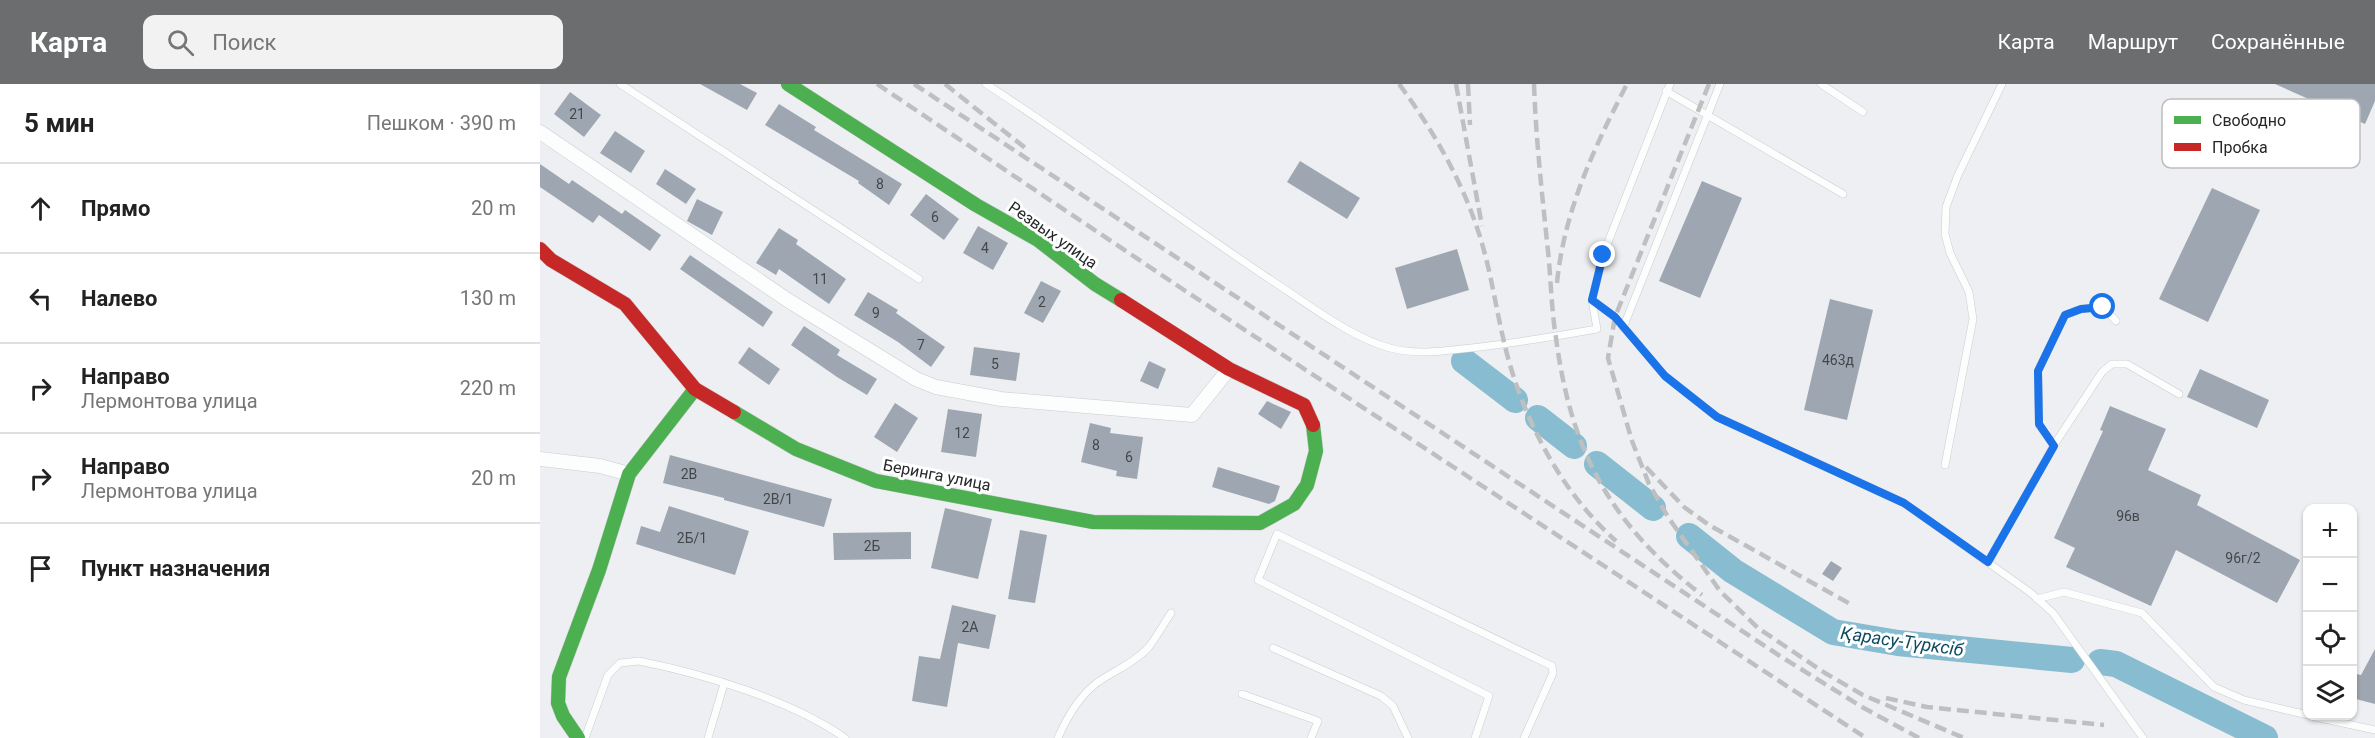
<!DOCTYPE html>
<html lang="ru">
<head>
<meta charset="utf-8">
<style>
	:root { --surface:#fff; --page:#f2f2f2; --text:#222; --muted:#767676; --line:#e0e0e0; --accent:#6b6d6f }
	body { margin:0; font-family:Roboto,sans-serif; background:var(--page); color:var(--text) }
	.controls { position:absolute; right:18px; bottom:18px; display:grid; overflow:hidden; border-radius:12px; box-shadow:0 2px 4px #0004 }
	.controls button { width:54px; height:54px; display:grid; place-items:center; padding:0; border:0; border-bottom:2px solid var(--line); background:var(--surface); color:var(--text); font:30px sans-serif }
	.stop { position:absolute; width:18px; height:18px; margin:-14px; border:4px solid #1a73e8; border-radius:50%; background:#fff }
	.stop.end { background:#1a73e8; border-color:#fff; box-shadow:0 2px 6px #0008 }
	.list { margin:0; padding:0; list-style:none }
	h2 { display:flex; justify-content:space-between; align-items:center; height:78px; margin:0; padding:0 24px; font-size:26px }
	h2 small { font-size:20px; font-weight:400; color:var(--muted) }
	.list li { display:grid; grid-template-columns:39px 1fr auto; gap:18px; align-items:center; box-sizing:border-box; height:90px; padding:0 24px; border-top:2px solid var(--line) }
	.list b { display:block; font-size:22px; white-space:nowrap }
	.list p { margin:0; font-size:20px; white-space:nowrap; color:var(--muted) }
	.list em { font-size:20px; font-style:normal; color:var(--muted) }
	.icon { flex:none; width:33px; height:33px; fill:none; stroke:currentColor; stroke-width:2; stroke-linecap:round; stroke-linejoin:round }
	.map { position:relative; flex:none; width:1835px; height:654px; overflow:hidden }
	header { display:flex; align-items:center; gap:36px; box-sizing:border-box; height:84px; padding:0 30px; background:var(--accent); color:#fff }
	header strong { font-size:28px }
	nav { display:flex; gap:33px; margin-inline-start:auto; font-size:21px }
	.search { width:420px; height:54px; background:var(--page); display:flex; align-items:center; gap:15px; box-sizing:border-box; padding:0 21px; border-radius:12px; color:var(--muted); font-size:22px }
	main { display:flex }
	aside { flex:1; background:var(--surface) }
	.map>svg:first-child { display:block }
</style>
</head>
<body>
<header>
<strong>Карта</strong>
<div class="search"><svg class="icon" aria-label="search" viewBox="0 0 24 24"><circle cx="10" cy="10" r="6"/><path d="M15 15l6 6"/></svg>Поиск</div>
<nav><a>Карта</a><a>Маршрут</a><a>Сохранённые</a></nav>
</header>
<main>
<aside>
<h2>5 мин<small>Пешком · 390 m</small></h2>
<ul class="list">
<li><svg class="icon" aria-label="ahead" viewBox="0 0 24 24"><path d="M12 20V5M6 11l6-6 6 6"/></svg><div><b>Прямо</b></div><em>20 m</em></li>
<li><svg class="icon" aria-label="left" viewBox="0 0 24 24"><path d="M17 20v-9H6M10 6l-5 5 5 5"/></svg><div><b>Налево</b></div><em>130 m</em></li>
<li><svg class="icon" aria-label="right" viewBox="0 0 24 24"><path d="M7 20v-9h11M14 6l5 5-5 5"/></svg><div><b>Направо</b><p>Лермонтова улица</p></div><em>220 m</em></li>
<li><svg class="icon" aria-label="right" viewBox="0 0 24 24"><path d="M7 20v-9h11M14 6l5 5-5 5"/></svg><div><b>Направо</b><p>Лермонтова улица</p></div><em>20 m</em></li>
<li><svg class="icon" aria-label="arrive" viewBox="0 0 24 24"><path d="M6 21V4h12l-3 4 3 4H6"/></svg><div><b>Пункт назначения</b></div></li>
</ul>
</aside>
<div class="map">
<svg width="1835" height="654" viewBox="0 0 1835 654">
	<rect width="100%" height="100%" fill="#edeff2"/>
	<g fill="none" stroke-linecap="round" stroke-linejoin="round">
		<!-- river -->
		<g stroke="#88bcd0" stroke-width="26">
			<polyline points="924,277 975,316"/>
			<polyline points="998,334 1034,362"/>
			<polyline points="1057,380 1113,424"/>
			<polyline points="1149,452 1193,487 1293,548 1358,559 1532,576"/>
			<polyline points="1560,578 1576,580 1725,654"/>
		</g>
	</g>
	<!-- building -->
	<g fill="#9ea7b1">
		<polygon points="160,0 200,0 217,9 207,26"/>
		<polygon points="1735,0 1835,0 1835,17 1825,40"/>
		<polygon points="30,8 61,31 44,53 14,30"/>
		<polygon points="239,20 276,43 274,46 362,100 349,121 318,99 319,97 225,41"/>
		<polygon points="75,47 105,67 91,89 60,69"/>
		<polygon points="760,77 820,114 807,135 747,98"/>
		<polygon points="0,80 29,100 32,96 82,130 85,126 121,151 110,167 59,131 53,139 0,103"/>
		<polygon points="125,85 156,105 146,120 116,100"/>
		<polygon points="1162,97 1202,114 1160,214 1119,197"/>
		<polygon points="1672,104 1720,126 1668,238 1619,215"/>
		<polygon points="386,110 419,135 404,156 370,131"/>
		<polygon points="157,115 183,128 172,151 147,137"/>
		<polygon points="438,142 468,159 453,186 423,169"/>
		<polygon points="239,144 258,156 256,160 306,195 289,220 239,185 236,191 216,179"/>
		<polygon points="917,165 929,206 867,225 855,184"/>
		<polygon points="150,171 233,228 223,243 140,185"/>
		<polygon points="501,197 521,207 503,239 484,229"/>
		<polygon points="328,208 358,226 356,229 405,263 391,283 358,258 314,231"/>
		<polygon points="1290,215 1333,226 1307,336 1264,326"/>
		<polygon points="264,242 300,266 297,271 337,295 327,311 297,293 251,261"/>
		<polygon points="209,263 240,285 229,301 198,279"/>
		<polygon points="434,263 480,269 476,297 430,291"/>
		<polygon points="609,277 626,285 618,305 600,297"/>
		<polygon points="1660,285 1729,316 1717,344 1647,313"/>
		<polygon points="727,317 751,328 741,345 718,330"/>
		<polygon points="355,319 378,334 357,368 334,353"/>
		<polygon points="1570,322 1626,345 1608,386 1661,411 1657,421 1760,476 1737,519 1636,466 1611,522 1526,483 1535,464 1514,454 1563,347 1560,346"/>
		<polygon points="408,325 442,330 436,373 401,368"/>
		<polygon points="550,339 571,344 570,349 603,353 597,395 576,392 577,387 541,378"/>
		<polygon points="130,371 292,415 284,443 184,416 184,414 123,399"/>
		<polygon points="678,383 740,402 735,417 729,420 672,403"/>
		<polygon points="129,422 209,447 195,491 96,460 101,442 120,448"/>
		<polygon points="405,424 452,435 438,495 391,484"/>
		<polygon points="480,446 507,451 495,519 468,515"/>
		<polygon points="371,448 371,475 294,476 293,449"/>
		<polygon points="1291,477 1302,484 1293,497 1282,490"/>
		<polygon points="412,521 456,531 449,565 418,559 407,623 372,617 379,572 400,575"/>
		<polygon points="1835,565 1835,620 1812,614 1812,589 1821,591"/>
	</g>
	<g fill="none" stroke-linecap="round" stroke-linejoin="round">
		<!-- lane casing -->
		<g stroke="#caccce" stroke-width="8">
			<g id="lane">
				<polyline points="80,0 379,195"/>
				<path d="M 446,0 C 543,63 635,132 731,196 C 765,218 811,254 850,264 C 880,272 910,266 940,263 C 980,258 1018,252 1057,245 L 1052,216"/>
				<polyline points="1130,0 1063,171 1052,216 1075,233 1125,292 1177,333 1364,419 1491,509 1513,529 1603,654"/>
				<polyline points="1281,0 1323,28"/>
				<polyline points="1126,7 1303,110"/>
				<polyline points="1083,244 1180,0"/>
				<polyline points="1514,361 1562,288 1572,280 1587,280 1639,310"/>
				<polyline points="1405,381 1433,235 1429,208 1410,169 1405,150 1406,123 1418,91 1462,0"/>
				<polyline points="1448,478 1514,361 1499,341 1498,287 1525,231 1541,225 1563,223 1576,237"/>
				<polyline points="1497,515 1524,508 1602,529 1674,603 1704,616 1768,631"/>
				<polyline points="733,564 841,612 853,622 868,654"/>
				<polyline points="702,610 778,637 771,654"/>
				<polyline points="1771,632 1835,646"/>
				<path d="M 45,654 L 68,591 L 80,579 L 99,577 C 164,590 251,616 305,654"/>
				<polyline points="168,654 184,600"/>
				<path d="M 518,654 C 527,633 539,612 558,598 C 574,587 594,579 608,564 C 616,554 623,541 631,529"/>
				<polyline points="935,654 949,612 718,496 737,450 1012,582 1013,589 984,654"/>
			</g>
		</g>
		<!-- street casing -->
		<g stroke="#caccce" stroke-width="15">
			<g id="street">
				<polyline points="0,48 249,217 376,295 396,303 461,315 652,331 689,285"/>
				<polyline points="0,375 60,382 89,390"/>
			</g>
		</g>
		<!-- fast casing -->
		<g stroke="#caccce" stroke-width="15">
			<g id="fast">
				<polyline points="248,0 436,121 498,156 555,200 581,216"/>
				<polyline points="194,328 256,365 336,397 553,438 720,439 754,420 767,401 776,367 773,341"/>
				<polyline points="38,654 23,632 18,619 19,593 59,486 89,390 155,305"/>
			</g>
		</g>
		<!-- jam casing -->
		<g stroke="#caccce" stroke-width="15">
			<g id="jam">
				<polyline points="0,165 11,176 85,220 155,305 194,328"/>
				<polyline points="581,216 689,285 764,321 773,341"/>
			</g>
		</g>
		<!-- lane -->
		<use href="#lane" stroke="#fcfdfd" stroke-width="7"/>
		<!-- street -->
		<use href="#street" stroke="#fcfdfd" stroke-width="14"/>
		<!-- fast -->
		<use href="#fast" stroke="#4caf50" stroke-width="14"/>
		<!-- jam -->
		<use href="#jam" stroke="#c62828" stroke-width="14"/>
		<!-- rail -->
		<g stroke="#bebfc0" stroke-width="4.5" stroke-dasharray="12 6" stroke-linecap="butt">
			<polyline points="337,0 644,206 1326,654"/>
			<polyline points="374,0 1240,572 1322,623 1379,654"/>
			<polyline points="405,0 489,67"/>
			<path d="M 859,0 C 894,47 924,100 941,156 C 951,189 956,224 964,258 C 981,331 1019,406 1076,457"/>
			<polyline points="916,0 942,142"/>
			<polyline points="928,0 930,41"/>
			<path d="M 994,0 C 996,59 1003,118 1009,177 C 1011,203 1012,229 1016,254 C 1031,368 1071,441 1162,511"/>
			<polyline points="1169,0 1075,233 1068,274 1092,357 1109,400 1128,433 1180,507 1218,544 1285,589 1323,611 1424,654"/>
			<path d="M 1017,199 C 1024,127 1054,64 1087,0"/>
			<polyline points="1106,383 1144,423 1169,441 1312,521"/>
			<polyline points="1346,614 1387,623 1564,641"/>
		</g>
	</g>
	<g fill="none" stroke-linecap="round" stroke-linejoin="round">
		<!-- route -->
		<polyline stroke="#1a73e8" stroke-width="8" points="1063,171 1052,216 1075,233 1125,292 1177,333 1364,419 1448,478 1514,362 1499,340 1498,287 1525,231 1541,225 1563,223"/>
	</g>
	<g text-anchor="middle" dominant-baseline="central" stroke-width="6" stroke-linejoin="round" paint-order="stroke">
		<!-- number labels -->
		<g font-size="14" fill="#43474a">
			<text x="37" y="30">21</text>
			<text x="340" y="100">8</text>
			<text x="395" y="133">6</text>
			<text x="445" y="164">4</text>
			<text x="280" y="195">11</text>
			<text x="502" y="218">2</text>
			<text x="336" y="229">9</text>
			<text x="381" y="261">7</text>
			<text x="1298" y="276">463д</text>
			<text x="455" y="280">5</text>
			<text x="422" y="349">12</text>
			<text x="556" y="361">8</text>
			<text x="589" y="373">6</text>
			<text x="149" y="390">2В</text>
			<text x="238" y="415">2В/1</text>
			<text x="1588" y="432">96в</text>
			<text x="152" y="454">2Б/1</text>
			<text x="332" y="462">2Б</text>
			<text x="1703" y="474">96г/2</text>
			<text x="430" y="543">2А</text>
		</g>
		<!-- street labels -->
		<g font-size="16" fill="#252728" stroke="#fff">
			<text transform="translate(513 151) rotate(35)">Резвых улица</text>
			<text transform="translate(397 391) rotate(11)">Беринга улица</text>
		</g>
		<!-- water labels -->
		<g font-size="18" font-style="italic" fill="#0e4c61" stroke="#fff">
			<text transform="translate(1362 557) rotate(8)">Қарасу-Түрксіб</text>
		</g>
	</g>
	<!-- legend -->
	<rect x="1622" y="15" width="198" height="69" rx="9" fill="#fff" stroke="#bebebe" stroke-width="1.5"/>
	<rect x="1634" y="32" width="27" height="8" fill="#4caf50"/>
	<rect x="1634" y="59" width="27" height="8" fill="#c62828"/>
	<g font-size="16" fill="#252728">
		<text x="1672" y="42">Свободно</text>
		<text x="1672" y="69">Пробка</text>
	</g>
</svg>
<div class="controls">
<button>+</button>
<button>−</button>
<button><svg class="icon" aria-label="locate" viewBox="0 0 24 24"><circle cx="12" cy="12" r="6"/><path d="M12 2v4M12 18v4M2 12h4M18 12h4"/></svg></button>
<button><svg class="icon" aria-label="layers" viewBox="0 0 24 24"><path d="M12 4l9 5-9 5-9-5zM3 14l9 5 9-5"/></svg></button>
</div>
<div class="stop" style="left:1563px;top:223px"></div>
<div class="stop end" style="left:1063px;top:171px"></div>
</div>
</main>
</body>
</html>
